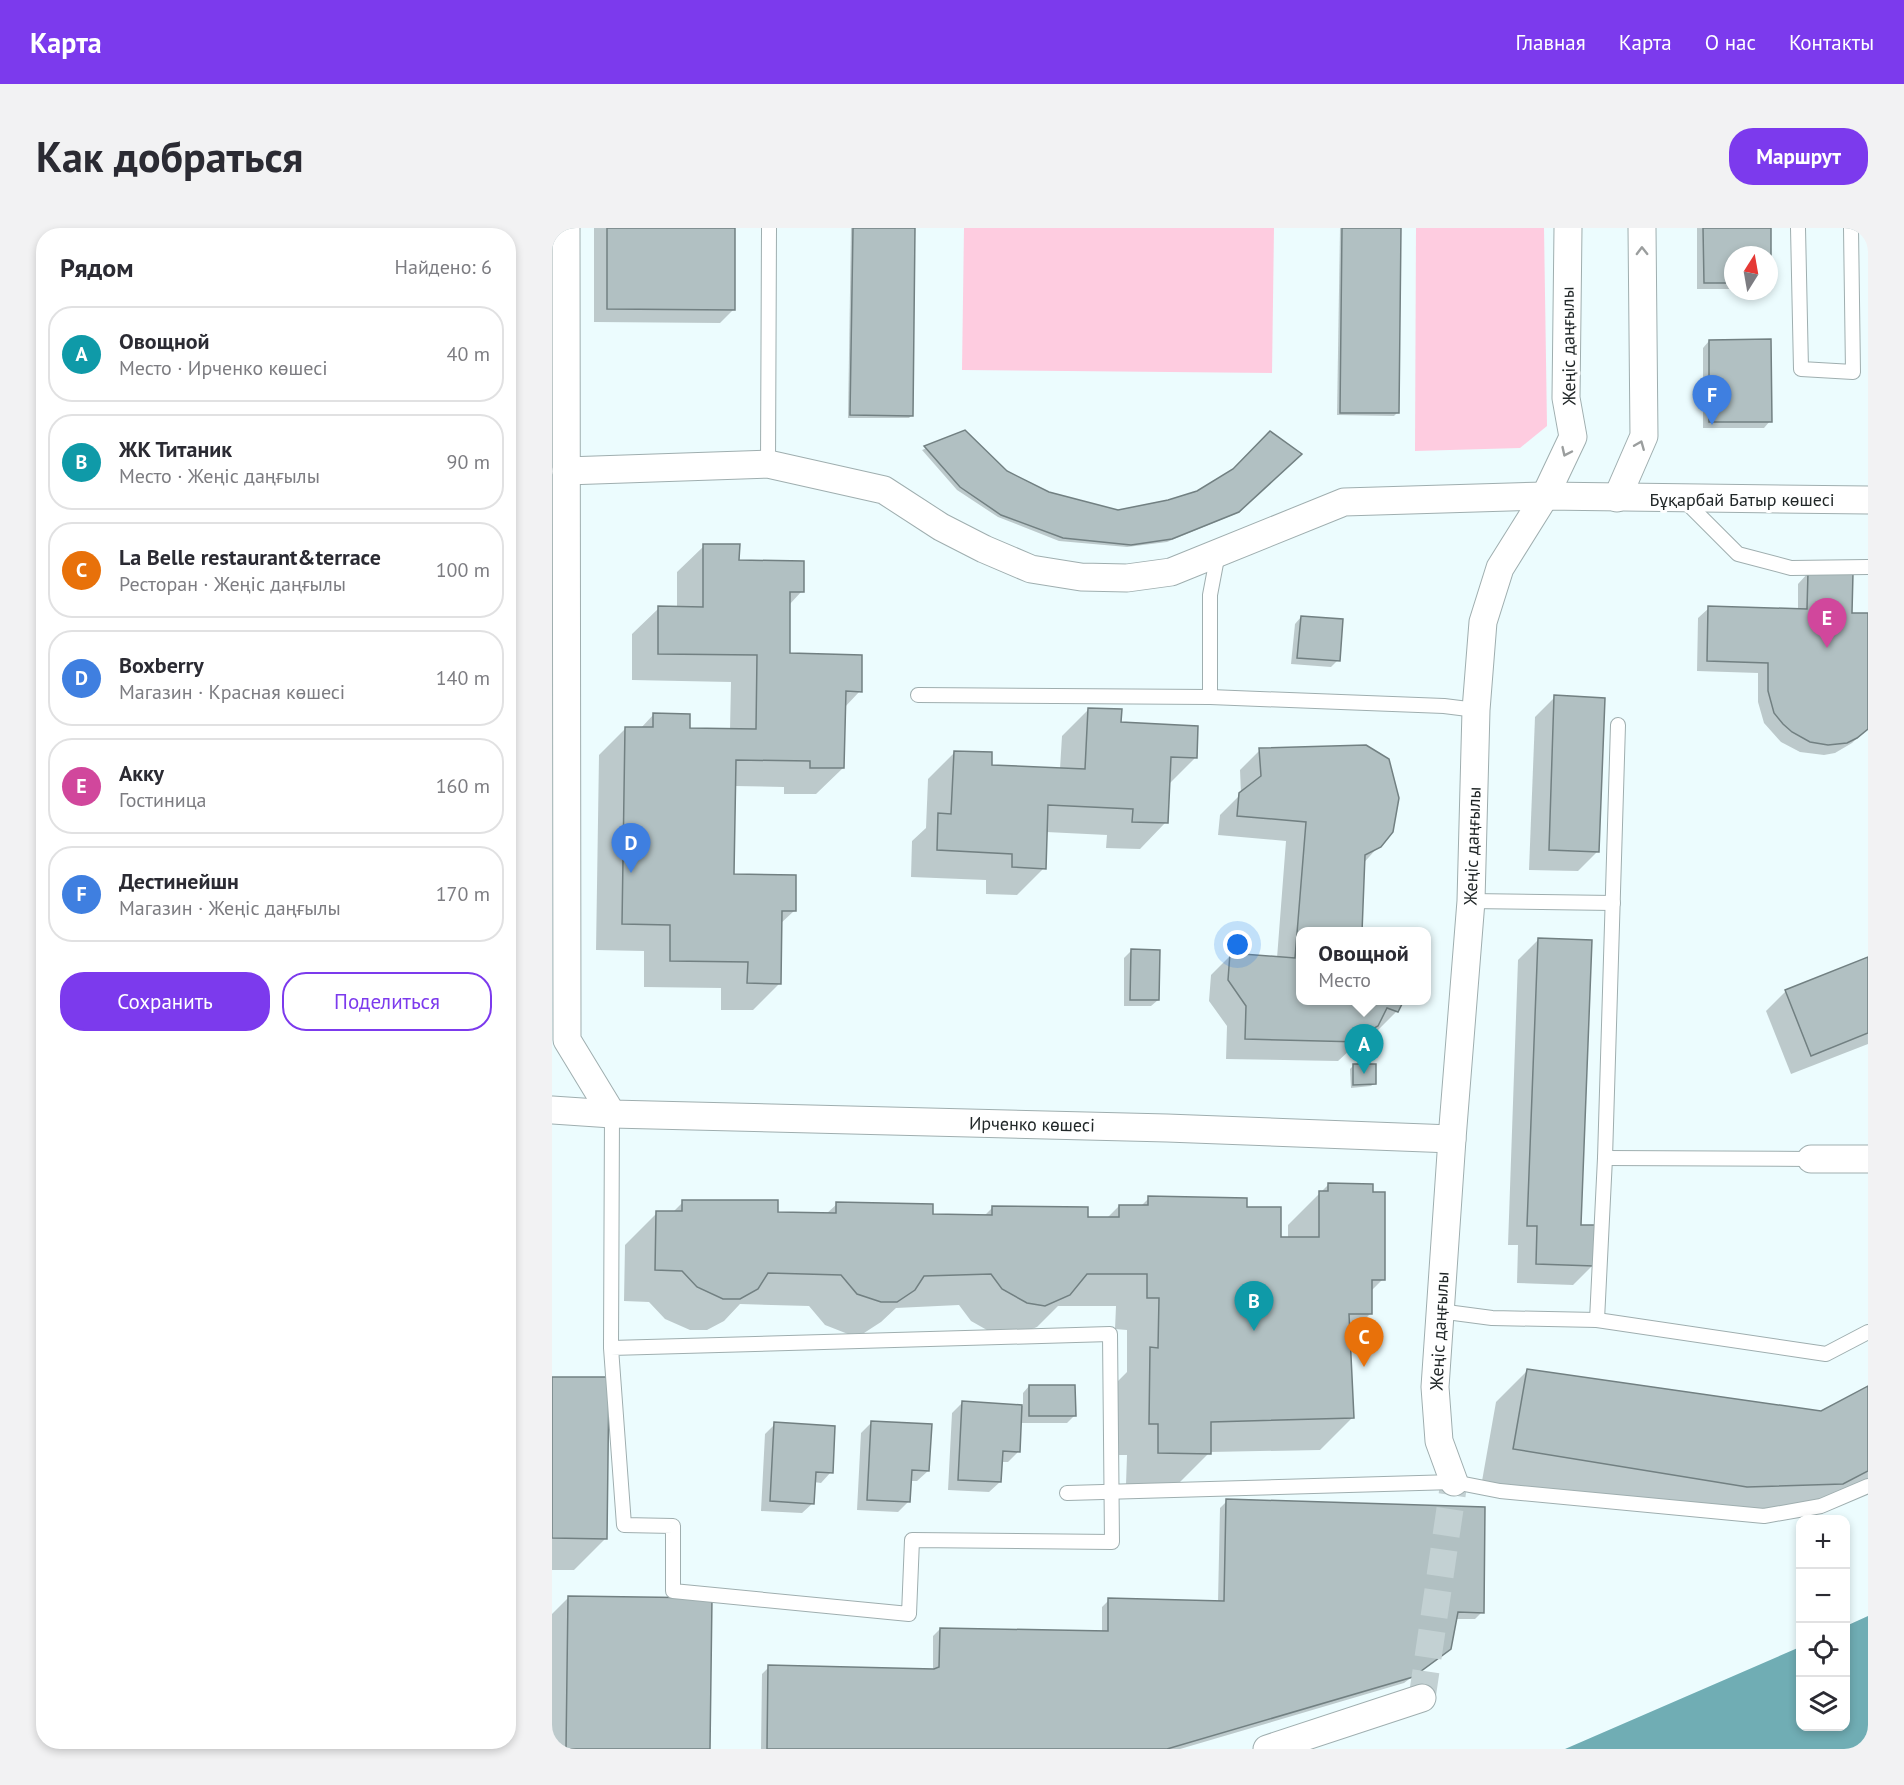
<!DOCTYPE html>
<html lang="ru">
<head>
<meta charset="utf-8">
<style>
	:root { --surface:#fff; --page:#f2f2f3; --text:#2b2b33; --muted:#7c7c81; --line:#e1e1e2; --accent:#7c3aed }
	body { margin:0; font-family:"PT Sans",sans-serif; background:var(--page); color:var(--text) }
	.controls { position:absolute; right:18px; bottom:18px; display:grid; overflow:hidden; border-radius:12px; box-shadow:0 3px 9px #0003 }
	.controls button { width:54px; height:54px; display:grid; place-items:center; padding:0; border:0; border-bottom:2px solid var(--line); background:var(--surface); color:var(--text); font:30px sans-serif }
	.compass { position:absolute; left:1172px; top:18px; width:54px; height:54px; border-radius:50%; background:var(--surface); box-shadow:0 3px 9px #0003; rotate:11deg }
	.you { position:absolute; left:686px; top:717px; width:21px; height:21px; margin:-15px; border:4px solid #fff; border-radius:50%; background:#1a73e8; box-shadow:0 0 0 9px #1a73e833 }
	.badge { display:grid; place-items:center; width:39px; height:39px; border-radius:50%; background:var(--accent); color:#fff; font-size:20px; font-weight:700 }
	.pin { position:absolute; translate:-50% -50px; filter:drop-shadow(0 2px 3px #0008) }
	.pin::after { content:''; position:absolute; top:32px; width:21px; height:18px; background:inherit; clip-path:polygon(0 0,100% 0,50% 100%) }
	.popup { position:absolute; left:744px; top:699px; width:135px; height:78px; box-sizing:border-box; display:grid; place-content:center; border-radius:12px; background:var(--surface); filter:drop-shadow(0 2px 4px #0005); font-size:20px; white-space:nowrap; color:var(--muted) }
	.popup b { font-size:22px; color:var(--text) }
	.popup::after { content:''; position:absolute; left:50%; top:100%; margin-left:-12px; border:12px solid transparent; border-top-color:var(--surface) }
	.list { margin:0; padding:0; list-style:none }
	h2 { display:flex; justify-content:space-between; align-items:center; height:78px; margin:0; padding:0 24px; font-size:26px }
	h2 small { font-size:20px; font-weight:400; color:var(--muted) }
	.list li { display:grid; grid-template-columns:39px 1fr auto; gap:18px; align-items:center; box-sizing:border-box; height:96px; margin:0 12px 12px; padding:0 12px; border:2px solid var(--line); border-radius:24px }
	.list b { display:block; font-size:22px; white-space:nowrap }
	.list p { margin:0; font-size:20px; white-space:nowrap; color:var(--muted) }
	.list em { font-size:20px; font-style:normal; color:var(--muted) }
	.actions { display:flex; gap:12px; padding:18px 24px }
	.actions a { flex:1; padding:14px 0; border:2px solid var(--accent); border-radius:24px; text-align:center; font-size:21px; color:var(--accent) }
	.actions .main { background:var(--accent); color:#fff }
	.icon { flex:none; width:33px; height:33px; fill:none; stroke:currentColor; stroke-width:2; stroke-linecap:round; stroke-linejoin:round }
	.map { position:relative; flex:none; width:1316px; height:1521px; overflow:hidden; border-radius:24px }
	header { display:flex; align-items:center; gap:36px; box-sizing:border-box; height:84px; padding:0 30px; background:var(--accent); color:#fff }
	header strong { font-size:28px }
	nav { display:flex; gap:33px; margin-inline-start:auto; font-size:21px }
	.intro { display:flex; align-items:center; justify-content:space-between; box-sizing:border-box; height:144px; padding:0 36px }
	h1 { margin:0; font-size:42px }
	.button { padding:15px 27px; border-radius:24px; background:var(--accent); color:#fff; font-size:21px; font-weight:700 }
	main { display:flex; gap:36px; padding:0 36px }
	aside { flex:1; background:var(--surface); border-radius:24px; box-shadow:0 3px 9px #0003 }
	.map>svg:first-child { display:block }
</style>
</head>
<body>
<header>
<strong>Карта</strong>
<nav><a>Главная</a><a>Карта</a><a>О нас</a><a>Контакты</a></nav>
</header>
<div class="intro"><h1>Как добраться</h1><a class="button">Маршрут</a></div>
<main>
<aside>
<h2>Рядом<small>Найдено: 6</small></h2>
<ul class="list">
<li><span class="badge" style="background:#0f9aa8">A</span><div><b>Овощной</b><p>Место · Ирченко көшесі</p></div><em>40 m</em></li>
<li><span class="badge" style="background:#0f9aa8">B</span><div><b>ЖК Титаник</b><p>Место · Жеңіс даңғылы</p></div><em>90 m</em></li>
<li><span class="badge" style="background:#e8710a">C</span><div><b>La Belle restaurant&amp;terrace</b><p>Ресторан · Жеңіс даңғылы</p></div><em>100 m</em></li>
<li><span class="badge" style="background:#3f7fe0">D</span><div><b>Boxberry</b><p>Магазин · Красная көшесі</p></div><em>140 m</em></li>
<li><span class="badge" style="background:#d1479c">E</span><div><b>Акку</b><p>Гостиница</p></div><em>160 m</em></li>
<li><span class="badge" style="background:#3f7fe0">F</span><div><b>Дестинейшн</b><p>Магазин · Жеңіс даңғылы</p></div><em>170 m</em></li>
</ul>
<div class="actions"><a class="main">Сохранить</a><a>Поделиться</a></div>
</aside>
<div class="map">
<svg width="1316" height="1521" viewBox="0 0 1316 1521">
	<rect width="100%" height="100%" fill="#ecfcfe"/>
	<!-- green -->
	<g fill="#fecce0">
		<polygon points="412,0 722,0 720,145 410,142"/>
		<polygon points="864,0 992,0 995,198 968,220 863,223"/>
	</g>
	<!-- water -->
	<polygon fill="#70adb4" points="1316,1388 1316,1521 1013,1521 1248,1419 1248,1498 1294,1498 1294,1398"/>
	<!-- shadow -->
	<g fill="#0003">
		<polygon points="42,0 182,0 182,81 168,95 42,94"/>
		<polygon points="299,0 362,0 360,187 357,190 296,190"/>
		<polygon points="788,0 848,0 845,185 842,188 785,187"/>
		<polygon points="1145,0 1217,0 1218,54 1217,27 1181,27 1181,61 1145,61"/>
		<polygon points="1157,113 1218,193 1212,200 1151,200 1151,120"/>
		<polygon points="412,204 454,245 496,265 566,283 617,274 748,226 683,286 615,314 575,319 507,313 446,289 405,262 370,222"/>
		<polygon points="152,318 250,363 237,377 236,427 308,463 292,480 291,540 264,566 232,566 232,559 182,558 180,648 242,683 228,696 228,755 201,782 169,782 169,760 92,759 92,723 44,722 47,527 74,500 88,501 102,486 136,501 178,502 179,454 80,452 80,406 107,380 125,380 125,344"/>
		<polygon points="1256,345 1298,386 1311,504 1300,515 1283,525 1272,527 1248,524 1229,514 1212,495 1206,474 1206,445 1145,443 1146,390 1157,380 1246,382 1246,356"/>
		<polygon points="749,389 786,432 779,439 739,436 743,396"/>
		<polygon points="1003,469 1046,623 1026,643 977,642 983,489"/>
		<polygon points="536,482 643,530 616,557 614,594 588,621 554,620 555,607 494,604 492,640 465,667 434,666 434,652 359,649 360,613 374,600 376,551 403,524 438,538 508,541 510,508"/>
		<polygon points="708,522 827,618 749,704 749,772 850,772 845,783 825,803 820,802 786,833 674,831 675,798 657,773 659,747 679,727 725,730 734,613 666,607 668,587 689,566 688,542"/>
		<polygon points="986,712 1028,998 1041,1037 1021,1057 965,1055 966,1017 956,1017 966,732"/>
		<polygon points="579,723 606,772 599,778 572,778 572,730"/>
		<polygon points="1316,731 1316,816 1239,846 1214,783 1234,763"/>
		<polygon points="801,838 823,855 819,858 799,860 798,841"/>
		<polygon points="777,956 831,1051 819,1063 819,1085 797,1107 800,1190 768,1222 658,1224 625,1257 574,1256 575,1227 565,1227 566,1153 575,1144 575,1102 563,1101 564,1078 506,1078 485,1099 460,1109 442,1106 419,1093 407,1077 344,1080 329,1094 312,1105 296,1106 273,1097 257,1078 188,1076 172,1093 155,1102 138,1102 113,1091 97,1074 72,1073 73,1017 105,985 121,984 131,974 225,986 274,986 285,976 379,988 432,988 441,979 534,990 555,990 567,978 588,979 597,970 694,981 728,1010 736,1010 736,997"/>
		<polygon points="976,1142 1269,1184 1316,1160 1316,1257 1257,1288 1162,1290 930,1253 944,1174"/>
		<polygon points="0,1150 54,1310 22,1342 0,1342"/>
		<polygon points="477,1158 522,1188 515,1195 468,1195 466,1224 456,1234 449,1234 448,1254 437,1264 396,1262 400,1185 410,1175 471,1178 471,1165"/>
		<polygon points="320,1194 376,1243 365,1253 358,1253 357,1273 346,1284 305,1282 309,1205"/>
		<polygon points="223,1196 279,1244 269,1255 262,1254 261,1275 250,1285 209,1283 213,1206"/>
		<polygon points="675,1273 930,1384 923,1391 904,1391 898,1420 852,1455 628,1521 209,1521 210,1446 217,1439 381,1442 381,1408 388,1401 550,1404 550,1379 557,1372 666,1374 668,1280"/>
		<polygon points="16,1370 156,1521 0,1521 0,1386"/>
	</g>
	<!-- building -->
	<g fill="#b1c0c2" stroke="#728082" stroke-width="1.5">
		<polygon points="55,0 183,0 183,82 55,81"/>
		<polygon points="301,0 363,0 361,188 298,187"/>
		<polygon points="790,0 849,0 847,185 788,185"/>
		<polygon points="1151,0 1219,0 1219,55 1217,55 1217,27 1181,27 1181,55 1152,55"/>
		<polygon points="1219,111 1220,194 1157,194 1157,112"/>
		<polygon points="413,202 455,243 497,264 566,282 616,272 645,263 681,241 718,203 750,226 687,284 620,311 579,317 511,310 449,287 408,259 372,218"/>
		<polygon points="151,316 188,316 187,332 252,333 252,364 238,364 238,425 310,427 310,464 294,463 292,540 258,540 258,533 184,532 182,646 244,647 244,683 230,683 229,756 195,755 196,734 118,733 118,697 70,696 73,499 101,499 101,485 138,486 138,500 204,501 205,427 106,426 106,378 151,379"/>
		<polygon points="1256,344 1301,345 1300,385 1316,385 1316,501 1305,510 1295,515 1276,517 1258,514 1240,504 1231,496 1222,485 1216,463 1216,435 1155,433 1156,378 1255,381"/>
		<polygon points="749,388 791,391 788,433 745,430"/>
		<polygon points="1002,467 1053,470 1047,624 997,622"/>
		<polygon points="536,480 570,481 569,494 646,498 645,530 619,529 616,595 580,594 581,581 496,577 494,641 460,639 460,626 385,622 386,585 399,586 402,523 440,524 440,537 533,541"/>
		<polygon points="814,517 837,531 847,570 841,604 829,619 813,627 810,704 749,704 749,772 852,772 846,784 835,780 826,798 808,808 808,814 693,811 694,778 676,752 678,725 743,730 754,594 685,588 687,565 709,548 707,520"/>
		<polygon points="986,710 1040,712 1029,997 1044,997 1042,1038 984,1036 985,998 975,998"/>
		<polygon points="579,721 608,722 607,772 578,772"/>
		<polygon points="1316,729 1316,805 1259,828 1233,762"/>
		<polygon points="801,836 824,836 824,856 801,857"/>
		<polygon points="776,955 821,956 821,964 833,964 833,1052 820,1052 820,1086 797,1086 802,1190 659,1194 659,1226 606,1225 606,1196 597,1196 598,1119 606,1120 607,1070 595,1070 595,1046 535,1046 518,1067 493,1078 475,1075 450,1061 439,1046 372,1048 363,1062 345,1074 329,1074 305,1066 289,1047 216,1045 206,1061 188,1071 171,1071 145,1059 130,1043 103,1042 104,983 130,983 130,972 226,972 226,984 284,985 284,974 381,976 381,986 440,987 440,978 536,979 536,989 567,989 567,977 596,977 596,968 695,970 695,979 729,979 729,1009 767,1009 767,963 776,963"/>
		<polygon points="975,1141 1269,1183 1316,1158 1316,1243 1291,1256 1195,1259 961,1221"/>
		<polygon points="0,1149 57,1149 55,1311 0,1310"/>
		<polygon points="477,1157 523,1157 524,1188 477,1188"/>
		<polygon points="410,1173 470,1177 468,1224 451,1223 449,1254 406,1252"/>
		<polygon points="319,1193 380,1196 377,1243 360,1242 358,1274 315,1272"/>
		<polygon points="222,1194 283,1198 281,1245 264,1244 262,1276 218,1273"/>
		<polygon points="674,1271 933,1279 932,1385 906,1384 899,1421 861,1449 615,1521 215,1521 216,1437 382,1441 387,1439 388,1400 556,1403 556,1370 672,1373"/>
		<polygon points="16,1368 160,1370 158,1521 14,1521"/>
	</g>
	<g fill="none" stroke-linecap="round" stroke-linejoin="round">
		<!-- minor-tunnel -->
		<polyline stroke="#c3d1d3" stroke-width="27" stroke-dasharray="27 14" stroke-linecap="butt" points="870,1470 902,1254"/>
		<!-- service casing -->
		<g stroke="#9faeaf" stroke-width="16">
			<g id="service">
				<polyline points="1246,0 1249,141 1301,144 1299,0"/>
				<polyline points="216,236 217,0"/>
				<polyline points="1131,271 1186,326 1239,340 1316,339"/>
				<polyline points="366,467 658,469 892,478 924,482"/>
				<polyline points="658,469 658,367 666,325"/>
				<polyline points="919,673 1061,675"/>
				<polyline points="1053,930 1259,931"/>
				<polyline points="887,1083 940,1090 1045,1092 1274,1126 1316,1104"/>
				<polyline points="1045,1092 1053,930 1066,497"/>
				<polyline points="59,1120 72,1297 121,1298 121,1363 357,1386 360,1312 560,1314 558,1106 59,1120 60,886"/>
				<polyline points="515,1265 902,1254 948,1263 1212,1288 1269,1278 1316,1258"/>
			</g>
		</g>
		<!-- minor casing -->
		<g stroke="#9faeaf" stroke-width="29">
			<g id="minor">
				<polyline points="14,0 15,812 60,886"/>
				<polyline points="14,243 216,236 332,262 389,299 432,321 479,341 529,349 575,350 619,344 792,274 993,268 1316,272"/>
				<polyline points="1065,270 1092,208 1090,0"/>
				<polyline points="0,882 60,886 615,900 900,911"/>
				<polyline points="1259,931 1316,931"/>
				<polyline points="902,1254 887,1213 883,1159 900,911 919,673 924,482 931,394 948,340 993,268 1021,209 1014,170 1016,0"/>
				<polyline points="715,1521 870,1470"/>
			</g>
		</g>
		<!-- service -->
		<use href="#service" stroke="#fff" stroke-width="14"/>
		<!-- minor -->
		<use href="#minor" stroke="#fff" stroke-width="27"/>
	</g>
	<!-- one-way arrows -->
	<defs><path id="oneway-chevron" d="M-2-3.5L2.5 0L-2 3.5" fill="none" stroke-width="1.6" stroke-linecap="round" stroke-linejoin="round" transform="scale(1.5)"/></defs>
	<g stroke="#9b9e9e">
		<use href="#oneway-chevron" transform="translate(1090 23) rotate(-91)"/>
		<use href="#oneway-chevron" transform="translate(1088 217) rotate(-68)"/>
		<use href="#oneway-chevron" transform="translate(1014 224) rotate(115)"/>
	</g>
	<g text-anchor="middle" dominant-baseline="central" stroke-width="6" stroke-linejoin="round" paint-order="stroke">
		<!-- street labels -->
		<g font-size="18" fill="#212728" stroke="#fff">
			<text transform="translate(1016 118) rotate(-91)">Жеңіс даңғылы</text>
			<text x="1190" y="271">Бұқарбай Батыр көшесі</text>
			<text transform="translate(920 618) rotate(-88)">Жеңіс даңғылы</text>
			<text transform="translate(480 896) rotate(1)">Ирченко көшесі</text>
			<text transform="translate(887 1103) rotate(-87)">Жеңіс даңғылы</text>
		</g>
	</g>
</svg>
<div class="controls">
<button>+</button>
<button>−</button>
<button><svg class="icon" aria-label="locate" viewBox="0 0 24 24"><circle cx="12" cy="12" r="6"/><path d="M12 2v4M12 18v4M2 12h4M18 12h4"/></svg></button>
<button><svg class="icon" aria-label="layers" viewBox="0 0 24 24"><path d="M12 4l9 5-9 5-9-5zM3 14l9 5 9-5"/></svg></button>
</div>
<svg class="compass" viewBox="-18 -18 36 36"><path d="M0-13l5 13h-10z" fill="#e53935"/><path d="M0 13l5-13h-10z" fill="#7c7c81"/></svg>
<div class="you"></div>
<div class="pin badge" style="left:812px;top:846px;background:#0f9aa8">A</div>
<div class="popup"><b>Овощной</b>Место</div>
<div class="pin badge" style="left:702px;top:1103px;background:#0f9aa8">B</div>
<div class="pin badge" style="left:812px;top:1139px;background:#e8710a">C</div>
<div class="pin badge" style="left:79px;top:645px;background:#3f7fe0">D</div>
<div class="pin badge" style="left:1275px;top:420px;background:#d1479c">E</div>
<div class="pin badge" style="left:1160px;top:197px;background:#3f7fe0">F</div>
</div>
</main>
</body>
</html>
